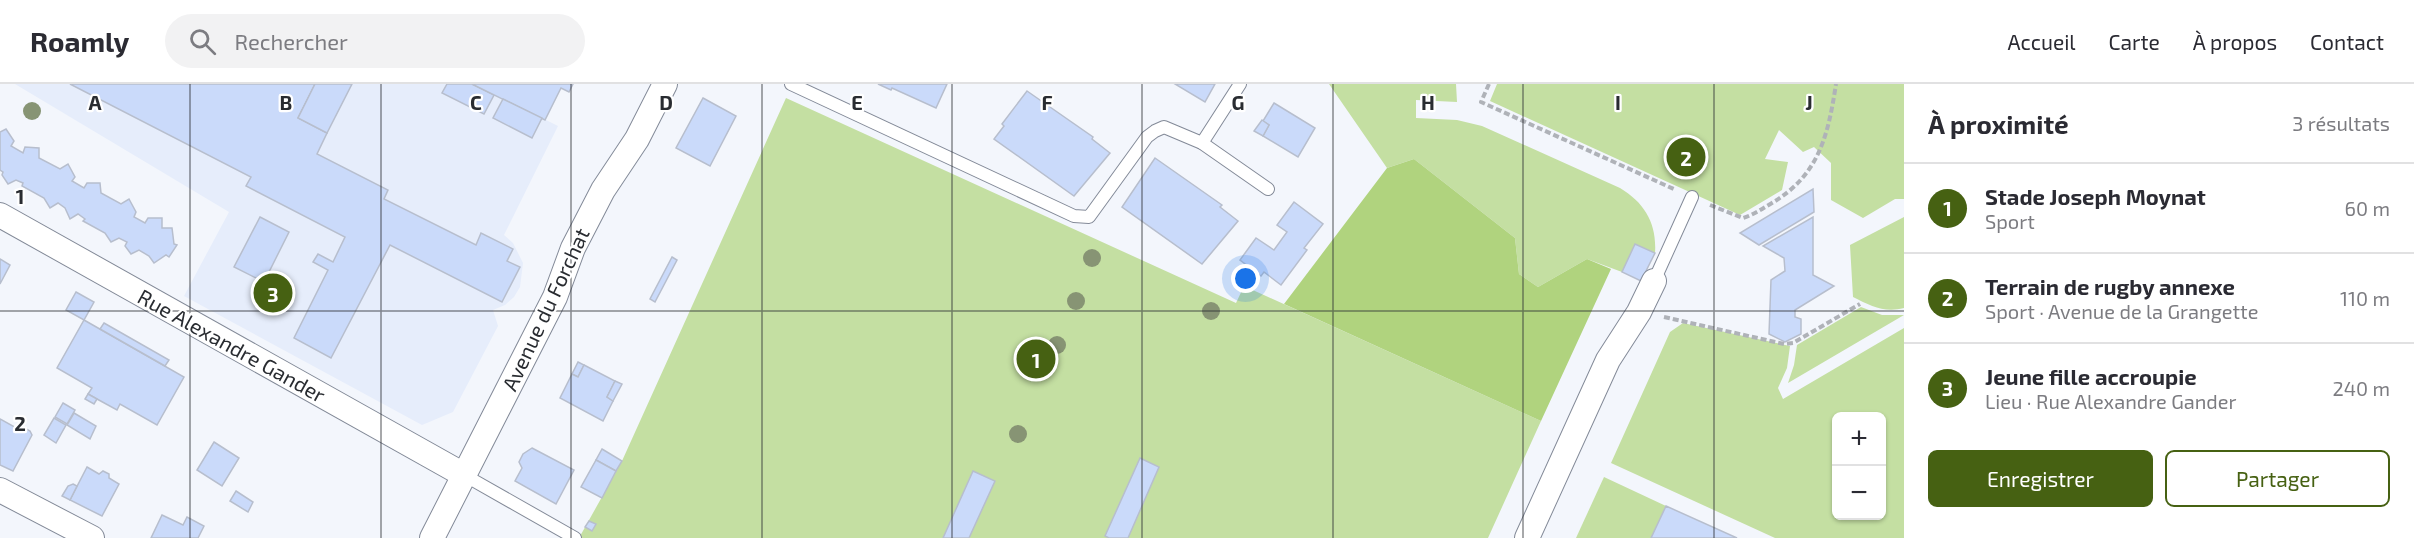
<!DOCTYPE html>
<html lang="fr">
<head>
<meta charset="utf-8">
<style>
	:root { --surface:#fff; --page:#f2f2f3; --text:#2b2b33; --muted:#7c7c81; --line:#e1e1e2; --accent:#466112 }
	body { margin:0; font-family:"Exo 2",sans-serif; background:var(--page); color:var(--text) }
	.controls { position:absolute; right:18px; bottom:18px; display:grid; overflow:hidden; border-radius:9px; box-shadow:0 2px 4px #0004 }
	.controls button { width:54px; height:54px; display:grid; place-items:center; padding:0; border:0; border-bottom:2px solid var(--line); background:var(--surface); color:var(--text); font:30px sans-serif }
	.you { position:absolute; left:1246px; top:195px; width:21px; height:21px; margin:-15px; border:4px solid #fff; border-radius:50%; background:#1a73e8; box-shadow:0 0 0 9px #1a73e833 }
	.badge { display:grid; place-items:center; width:39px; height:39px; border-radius:50%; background:var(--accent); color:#fff; font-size:20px; font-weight:700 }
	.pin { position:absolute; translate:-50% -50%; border:3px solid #fff; box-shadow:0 2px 6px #0006 }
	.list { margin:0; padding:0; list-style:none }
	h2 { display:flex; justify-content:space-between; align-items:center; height:78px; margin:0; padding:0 24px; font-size:26px }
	h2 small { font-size:20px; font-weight:400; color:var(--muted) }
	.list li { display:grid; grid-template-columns:39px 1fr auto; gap:18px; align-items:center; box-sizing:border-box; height:90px; padding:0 24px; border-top:2px solid var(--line) }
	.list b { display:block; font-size:22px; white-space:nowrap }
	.list p { margin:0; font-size:20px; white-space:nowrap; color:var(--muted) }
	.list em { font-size:20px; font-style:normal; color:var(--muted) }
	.actions { display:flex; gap:12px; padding:18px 24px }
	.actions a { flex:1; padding:14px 0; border:2px solid var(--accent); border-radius:9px; text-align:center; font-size:21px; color:var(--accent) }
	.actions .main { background:var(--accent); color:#fff }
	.icon { flex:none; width:33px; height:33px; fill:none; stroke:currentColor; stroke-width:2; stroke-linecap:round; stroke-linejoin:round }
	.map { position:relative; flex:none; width:1904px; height:454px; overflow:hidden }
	header { display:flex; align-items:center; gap:36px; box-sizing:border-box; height:84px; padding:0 30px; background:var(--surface); border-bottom:2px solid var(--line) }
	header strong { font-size:28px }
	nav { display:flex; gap:33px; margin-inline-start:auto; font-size:21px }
	.search { width:420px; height:54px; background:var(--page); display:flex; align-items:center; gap:15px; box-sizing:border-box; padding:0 21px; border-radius:33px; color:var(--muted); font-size:22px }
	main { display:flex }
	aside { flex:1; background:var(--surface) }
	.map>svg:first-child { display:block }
</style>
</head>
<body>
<header>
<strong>Roamly</strong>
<div class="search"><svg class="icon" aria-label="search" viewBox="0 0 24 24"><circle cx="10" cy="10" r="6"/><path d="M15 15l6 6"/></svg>Rechercher</div>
<nav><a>Accueil</a><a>Carte</a><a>À propos</a><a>Contact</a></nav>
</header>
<main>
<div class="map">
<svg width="1904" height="454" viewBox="0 0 1904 454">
	<rect width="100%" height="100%" fill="#f3f6fc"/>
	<!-- built -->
	<polygon fill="#e6edfb" points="15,0 573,0 569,8 561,4 546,36 558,42 504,151 513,159 523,179 520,203 514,213 505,221 493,226 498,242 453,328 422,341 184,212 229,128"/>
	<!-- green -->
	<g fill="#c4dfa2" fill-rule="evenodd">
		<path d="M 1329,0 L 1456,0 L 1457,18 L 1416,16 L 1416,34 L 1457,36 L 1482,42 L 1620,104 C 1645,119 1657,140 1655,169 L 1635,160 L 1622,188 L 1587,175 L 1538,203 L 1519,190 L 1515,154 L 1414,75 L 1387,84 Z"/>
		<polygon points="1497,0 1904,0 1904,115 1895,115 1863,134 1831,116 1831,79 1814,63 1803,68 1779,46 1765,75 1788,78 1782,106 1740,131 1490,17"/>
		<polygon points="786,14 1236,219 1244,202 1541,337 1488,454 579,454 622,377"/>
		<path d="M 1904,133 L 1904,224 C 1884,229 1871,222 1853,213 L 1850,161 Z"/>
		<polygon points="1861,223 1882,231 1904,231 1788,299 1794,281 1797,261"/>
		<path d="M 1683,239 L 1790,262 L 1787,284 L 1778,304 L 1783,315 L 1904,244 L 1904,454 L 1775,454 L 1611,379 L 1670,248 ZM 1836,332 L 1882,332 L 1882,432 L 1836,432 Z"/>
		<polygon points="1604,393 1666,422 1651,454 1576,454"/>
	</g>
	<!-- forest -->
	<polygon fill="#b0d37e" points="1414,75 1515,154 1519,190 1538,203 1587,175 1611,185 1541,337 1284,220 1387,84"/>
	<!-- building -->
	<g fill="#cadafa" stroke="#b7becd" stroke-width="1.5">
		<polygon points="70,0 315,0 298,34 327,49 317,70 388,106 384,115 476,161 481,149 513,165 507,177 520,183 502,218 390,161 331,274 294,254 328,186 313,178 318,170 333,178 345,153 246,102 251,93"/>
		<polygon points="315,0 352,0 327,49 298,34"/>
		<polygon points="447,0 472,0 494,11 484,30 442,9"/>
		<polygon points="472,0 573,0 569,8 561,4 545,36"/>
		<polygon points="878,0 947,0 936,24 892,4 891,6"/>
		<polygon points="1175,0 1215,0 1205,18"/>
		<polygon points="1027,7 1093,53 1092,55 1110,69 1074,112 994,55 1004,42 1002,40"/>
		<polygon points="703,14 736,32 710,82 676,64"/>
		<polygon points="503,15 542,34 532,54 493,34"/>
		<polygon points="1274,19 1315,44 1298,73 1263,52 1269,41 1263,37"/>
		<polygon points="1262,36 1269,41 1263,52 1254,47"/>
		<polygon points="6,45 14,57 11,62 23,69 25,63 39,64 39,74 60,85 68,80 75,93 72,97 84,104 87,99 100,99 101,109 121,120 129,115 136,128 134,133 145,139 148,134 162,134 162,144 172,144 174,160 177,161 169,173 166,171 154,179 149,172 139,166 131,170 125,162 127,158 119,154 111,158 105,149 83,137 85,135 78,130 70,135 65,124 58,119 50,124 44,114 22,102 23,99 16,96 8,100 2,91 3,88 0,86 0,48"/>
		<polygon points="1155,74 1222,121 1220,123 1238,137 1202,180 1122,123"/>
		<polygon points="1813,105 1814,128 1759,161 1740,149"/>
		<polygon points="1294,118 1323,140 1304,164 1307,166 1281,201 1264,188 1261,192 1240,176 1256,154 1274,166 1287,148 1277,141"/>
		<polygon points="260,133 289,148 264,198 234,183"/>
		<polygon points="1813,133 1813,191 1834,202 1795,226 1795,233 1801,235 1801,250 1785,258 1769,250 1771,196 1785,187 1784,174 1763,162"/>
		<polygon points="1635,160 1655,169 1641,197 1622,188"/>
		<polygon points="672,173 677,176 655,218 650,215"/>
		<polygon points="0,175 10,181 0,200"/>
		<polygon points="76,208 94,218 84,236 66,226"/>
		<polygon points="84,236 184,293 157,341 120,320 117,326 97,315 88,310 92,304 57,284"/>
		<polygon points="104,239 169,276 165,282 100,245"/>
		<polygon points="578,278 584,281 578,293 572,290"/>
		<polygon points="584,281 615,297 607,313 613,317 603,337 560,314 572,290 578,293"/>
		<polygon points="615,297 622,300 613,317 607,313"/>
		<polygon points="88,310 97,315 94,320 85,315"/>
		<polygon points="63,319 75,326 67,340 55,333"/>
		<polygon points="74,329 96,342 90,355 67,341"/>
		<polygon points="54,334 66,341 56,359 44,351"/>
		<polygon points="0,335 18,345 23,343 30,347 32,351 13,387 0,381"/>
		<polygon points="214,358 239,374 222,402 197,386"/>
		<polygon points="532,364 574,386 556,420 515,397 522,384 519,378 523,370"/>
		<polygon points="602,365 622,377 616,387 596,376"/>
		<polygon points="1140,374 1159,383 1128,454 1109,454 1105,452"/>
		<polygon points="596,376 616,387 602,414 581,403"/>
		<polygon points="87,383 99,390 103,387 109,390 109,394 119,400 102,432 70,416"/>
		<polygon points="973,387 995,397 969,454 943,454"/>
		<polygon points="73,400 77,402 70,416 62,412 68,402"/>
		<polygon points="236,407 253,418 248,428 230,417"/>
		<polygon points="1666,422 1737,454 1651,454"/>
		<polygon points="162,431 183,441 187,433 204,442 198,454 151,454"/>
		<polygon points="589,437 596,440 592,447 585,443"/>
	</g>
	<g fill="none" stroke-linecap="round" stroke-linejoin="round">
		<!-- lane casing -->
		<g stroke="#838a98" stroke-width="14">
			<g id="lane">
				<polyline points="791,0 1074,132 1089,133 1147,53 1155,47 1164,43 1202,59 1268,105"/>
				<polyline points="1202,59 1240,0"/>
				<polyline points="1654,197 1692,113"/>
				<polyline points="464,391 575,454"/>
			</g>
		</g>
		<!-- street casing -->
		<g stroke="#838a98" stroke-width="26">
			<g id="street">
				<polyline points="0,131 464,391"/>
				<polyline points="0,406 92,454"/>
				<polyline points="432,454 555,213 573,164 603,106 637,55 665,0"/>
				<polyline points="1527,454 1608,276 1639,228 1654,197"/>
			</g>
		</g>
		<!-- path -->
		<g stroke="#afb2b8" stroke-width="4" stroke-dasharray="6 3" stroke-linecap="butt">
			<polyline points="1489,0 1481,18 1676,106"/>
			<path d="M 1710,121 L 1743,134 C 1753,131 1762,125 1772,119 C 1819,91 1828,52 1836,0"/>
			<polyline points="1664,233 1784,260 1793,259 1860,220"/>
		</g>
		<!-- lane -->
		<use href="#lane" stroke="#fff" stroke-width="12"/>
		<!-- street -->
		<use href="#street" stroke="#fff" stroke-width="24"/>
	</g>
	<!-- trees -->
	<g fill="#879474">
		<circle cx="32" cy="27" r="9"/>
		<circle cx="1092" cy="174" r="9"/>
		<circle cx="1076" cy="217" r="9"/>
		<circle cx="1211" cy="227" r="9"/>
		<circle cx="1057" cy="261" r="9"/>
		<circle cx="1018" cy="350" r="9"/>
	</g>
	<!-- grid -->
	<path fill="none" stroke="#292c31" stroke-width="1.5" stroke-opacity="0.55" d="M 190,0 L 190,454M 381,0 L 381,454M 571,0 L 571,454M 762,0 L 762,454M 952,0 L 952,454M 1142,0 L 1142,454M 1333,0 L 1333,454M 1523,0 L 1523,454M 1714,0 L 1714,454M 0,227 L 1904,227"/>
	<g text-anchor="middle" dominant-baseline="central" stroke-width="4.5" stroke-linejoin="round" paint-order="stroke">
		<!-- street labels -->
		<g font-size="21" fill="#292c31" stroke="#fff">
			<text transform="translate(545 225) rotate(-65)">Avenue du Forchat</text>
			<text transform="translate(232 261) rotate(29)">Rue Alexandre Gander</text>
		</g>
	</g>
	<g font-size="20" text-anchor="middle" font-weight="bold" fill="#292c31" stroke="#fff" stroke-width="4.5" stroke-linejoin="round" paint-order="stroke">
		<text x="95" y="26">A</text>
		<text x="286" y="26">B</text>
		<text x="476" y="26">C</text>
		<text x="666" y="26">D</text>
		<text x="857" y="26">E</text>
		<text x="1047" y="26">F</text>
		<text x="1238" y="26">G</text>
		<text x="1428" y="26">H</text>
		<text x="1618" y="26">I</text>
		<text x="1809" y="26">J</text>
		<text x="20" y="120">1</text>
		<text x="20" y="347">2</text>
	</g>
</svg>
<div class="controls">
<button>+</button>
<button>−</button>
</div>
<div class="you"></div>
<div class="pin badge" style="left:1036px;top:275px">1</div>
<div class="pin badge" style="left:1686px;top:73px">2</div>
<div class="pin badge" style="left:273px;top:209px">3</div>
</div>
<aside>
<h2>À proximité<small>3 résultats</small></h2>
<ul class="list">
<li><span class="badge">1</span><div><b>Stade Joseph Moynat</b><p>Sport</p></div><em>60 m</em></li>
<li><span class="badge">2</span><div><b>Terrain de rugby annexe</b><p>Sport · Avenue de la Grangette</p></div><em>110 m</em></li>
<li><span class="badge">3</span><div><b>Jeune fille accroupie</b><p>Lieu · Rue Alexandre Gander</p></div><em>240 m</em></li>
</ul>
<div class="actions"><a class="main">Enregistrer</a><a>Partager</a></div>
</aside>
</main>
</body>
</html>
